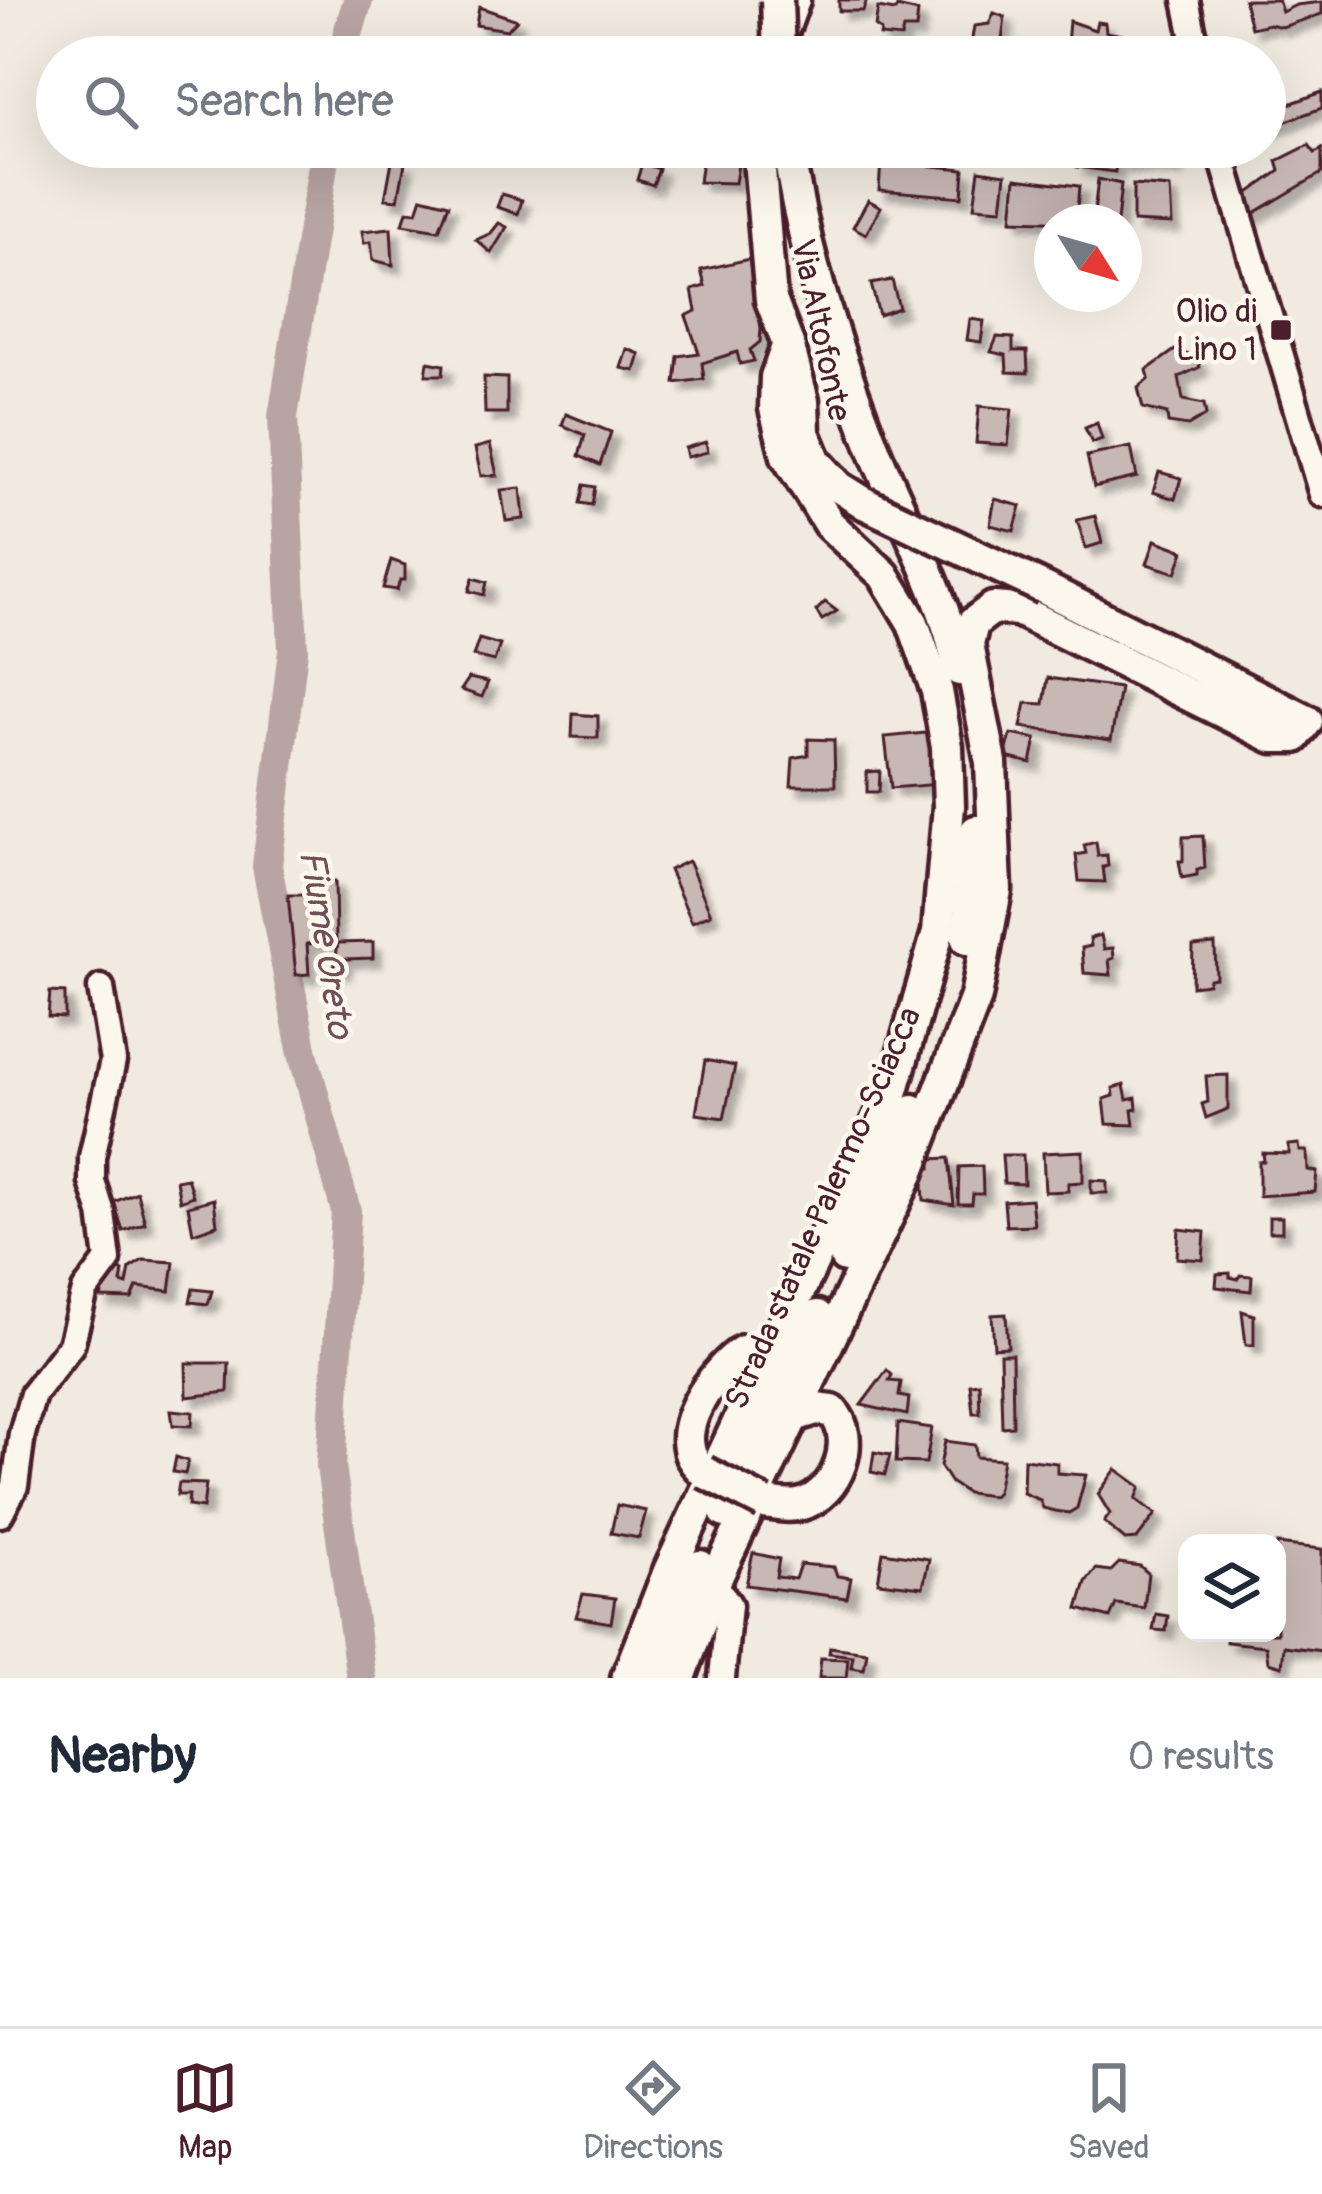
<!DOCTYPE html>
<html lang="en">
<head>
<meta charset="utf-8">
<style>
	:root { --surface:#fff; --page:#f6f6f7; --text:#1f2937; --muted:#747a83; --line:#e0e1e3; --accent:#4a1f2b }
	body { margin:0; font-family:Pangolin,sans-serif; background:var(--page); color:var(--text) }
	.controls { position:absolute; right:36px; bottom:36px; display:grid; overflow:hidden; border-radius:24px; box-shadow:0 12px 48px #0002 }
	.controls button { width:108px; height:108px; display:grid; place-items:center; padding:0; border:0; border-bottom:3px solid var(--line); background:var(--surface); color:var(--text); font:60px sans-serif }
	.compass { position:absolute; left:1034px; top:204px; width:108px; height:108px; border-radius:50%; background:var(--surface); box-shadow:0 12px 48px #0002; rotate:127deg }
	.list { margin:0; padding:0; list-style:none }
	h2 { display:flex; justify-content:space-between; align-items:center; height:156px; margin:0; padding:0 48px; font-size:51px }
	h2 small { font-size:39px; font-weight:400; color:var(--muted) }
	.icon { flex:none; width:66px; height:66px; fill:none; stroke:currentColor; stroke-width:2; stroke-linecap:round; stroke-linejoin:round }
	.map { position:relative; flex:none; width:1322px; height:1678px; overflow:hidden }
	.search { position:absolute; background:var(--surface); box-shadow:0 12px 48px #0002; left:36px; right:36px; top:36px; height:132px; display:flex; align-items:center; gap:30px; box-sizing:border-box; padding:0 42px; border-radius:66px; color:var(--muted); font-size:45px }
	.sheet { height:348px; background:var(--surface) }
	nav { display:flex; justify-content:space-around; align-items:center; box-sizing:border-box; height:168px; border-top:3px solid var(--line); background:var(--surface); font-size:33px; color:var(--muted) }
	nav a { display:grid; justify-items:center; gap:6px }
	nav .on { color:var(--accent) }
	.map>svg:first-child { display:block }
</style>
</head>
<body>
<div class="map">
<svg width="1322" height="1678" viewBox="0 0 1322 1678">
	<defs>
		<filter id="shadow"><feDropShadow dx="8" dy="8" stdDeviation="3" flood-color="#0004"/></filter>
	</defs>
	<rect width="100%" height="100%" fill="#f0eae0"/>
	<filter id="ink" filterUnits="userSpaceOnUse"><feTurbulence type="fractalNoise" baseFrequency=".00833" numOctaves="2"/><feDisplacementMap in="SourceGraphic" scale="24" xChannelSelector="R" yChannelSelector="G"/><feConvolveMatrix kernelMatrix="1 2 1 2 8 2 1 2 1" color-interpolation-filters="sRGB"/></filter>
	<g filter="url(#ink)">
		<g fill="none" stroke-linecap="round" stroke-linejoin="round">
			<!-- river -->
			<g stroke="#b8a4a2" stroke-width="30">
				<polyline points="341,57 358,0"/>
				<polyline points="326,147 283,417 293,650 267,866 303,1054 346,1211 331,1466 361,1678"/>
			</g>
		</g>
		<!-- building -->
		<g fill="#c8b8b3" stroke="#4a1f2b" stroke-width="3" filter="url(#shadow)">
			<polygon points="839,0 867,0 863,11 839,11"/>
			<polygon points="1244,0 1278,0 1282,12 1296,5 1322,2 1322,14 1282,27 1269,24 1251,28"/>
			<polygon points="479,7 517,20 507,30 476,25"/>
			<polygon points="897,7 918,12 916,29 903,29 901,38 880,36 881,31 875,27 878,8 895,11"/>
			<polygon points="994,13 1005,17 1001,48 971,45 974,26 989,24"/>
			<polygon points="1069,21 1095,30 1097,22 1105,23 1106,32 1123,35 1120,48 1114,47 1114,57 1092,56 1093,45 1080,43 1079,57 1066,57"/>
			<polygon points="1322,92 1322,108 1265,129 1265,113"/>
			<polygon points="1309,145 1315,153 1322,149 1322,173 1246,218 1240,199 1280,171 1277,161"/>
			<polygon points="1079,147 1117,147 1115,172 1077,167"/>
			<polygon points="1122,147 1177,151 1174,167 1120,164"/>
			<polygon points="703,153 739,158 735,183 699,182"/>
			<polygon points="392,161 405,163 398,200 385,199"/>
			<polygon points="881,161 964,169 962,197 879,190"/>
			<polygon points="642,163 659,169 653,185 637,180"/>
			<polygon points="979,170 1006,174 1002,209 974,207"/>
			<polygon points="1016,178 1079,186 1076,222 1012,220"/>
			<polygon points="1098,179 1121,184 1117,222 1093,222"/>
			<polygon points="1133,185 1170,188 1172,224 1133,222"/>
			<polygon points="502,194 522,200 518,214 497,207"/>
			<polygon points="422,197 449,204 439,230 403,224 407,211 417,212"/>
			<polygon points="868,200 881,207 866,234 853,227"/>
			<polygon points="499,223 507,227 491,253 476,240 491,233"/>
			<polygon points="391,228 393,265 373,260 371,242 364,243 362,231"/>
			<polygon points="749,259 761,328 760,342 750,350 754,361 740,364 737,352 702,363 704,379 675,383 678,356 699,353 686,316 696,311 692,290 705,286 701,270"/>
			<polygon points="892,280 899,308 879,315 871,284"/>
			<polygon points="970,319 984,321 981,342 967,340"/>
			<polygon points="997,337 1013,338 1013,351 1027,351 1028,373 1007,372 1006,355 991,352"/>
			<polygon points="627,349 640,354 635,371 621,368"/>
			<polygon points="1175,350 1197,358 1200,367 1179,377 1183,400 1204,404 1206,415 1188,426 1168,423 1167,414 1143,408 1138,388 1149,379 1147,370"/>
			<polygon points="428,362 444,365 443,375 426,375"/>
			<polygon points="484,377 507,378 507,413 485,413"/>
			<polygon points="979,406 1012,409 1008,445 976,443"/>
			<polygon points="566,414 611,432 600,465 579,456 585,435 562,425"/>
			<polygon points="1097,423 1102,439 1092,443 1085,428"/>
			<polygon points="706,442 708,452 687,457 685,448"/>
			<polygon points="490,444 497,475 481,476 475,448"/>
			<polygon points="1131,447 1137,477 1094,487 1087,456"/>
			<polygon points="1159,472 1181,478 1175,499 1153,492"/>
			<polygon points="584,485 595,487 592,505 580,503"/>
			<polygon points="521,488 524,519 506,521 501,490"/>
			<polygon points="995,499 1021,506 1014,531 990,525"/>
			<polygon points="1095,516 1102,543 1086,548 1077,520"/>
			<polygon points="1155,540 1184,551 1176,573 1147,564"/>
			<polygon points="391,560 405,565 405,580 400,580 397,590 383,588"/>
			<polygon points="473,578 487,582 484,595 469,591"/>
			<polygon points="825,602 837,611 822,620 816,611"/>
			<polygon points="479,639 500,645 494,661 473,656"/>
			<polygon points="469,678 488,682 482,697 461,690"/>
			<polygon points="1048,678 1120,688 1111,740 1021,727 1026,703 1044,704"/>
			<polygon points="573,714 598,716 598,738 572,737"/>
			<polygon points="936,732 941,784 891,788 885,737"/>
			<polygon points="1011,734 1036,739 1031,763 1005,757"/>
			<polygon points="808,739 834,740 835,786 791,786 793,758 808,755"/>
			<polygon points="880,771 879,792 867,792 867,772"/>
			<polygon points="1203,836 1205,868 1197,870 1197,875 1182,878 1179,861 1183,861 1183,837"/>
			<polygon points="1096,842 1098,856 1107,855 1108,866 1103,867 1105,882 1079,881 1076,855 1086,853 1084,845"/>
			<polygon points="688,861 711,914 692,922 669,870"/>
			<polygon points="335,881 336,942 307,944 309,974 296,975 288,895 311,895 313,882"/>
			<polygon points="1101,935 1104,949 1113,948 1114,958 1109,960 1111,975 1084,973 1082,948 1091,946 1090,938"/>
			<polygon points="373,942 373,958 344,959 342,971 334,970 338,943"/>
			<polygon points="1215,944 1216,978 1209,979 1208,984 1192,986 1193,946"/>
			<polygon points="50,992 65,993 65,1018 48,1017"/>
			<polygon points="705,1060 735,1066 724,1118 696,1114"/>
			<polygon points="1228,1075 1228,1109 1206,1118 1202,1104 1208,1102 1206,1076"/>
			<polygon points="1124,1085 1127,1100 1136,1098 1137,1109 1132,1110 1134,1125 1107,1124 1104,1099 1114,1096 1113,1088"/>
			<polygon points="1299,1144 1300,1151 1307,1151 1308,1170 1317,1172 1315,1192 1259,1196 1259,1162 1264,1161 1263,1153 1289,1154 1289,1145"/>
			<polygon points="1083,1151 1083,1182 1068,1183 1068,1191 1045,1192 1043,1153"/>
			<polygon points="1002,1155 1023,1155 1024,1184 1004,1183"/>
			<polygon points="949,1158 954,1205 924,1200 922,1169 931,1168 931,1159"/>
			<polygon points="982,1166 983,1194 973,1194 972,1204 958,1204 959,1167"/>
			<polygon points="187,1178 193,1196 180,1201 176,1180"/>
			<polygon points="1091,1180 1107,1181 1107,1193 1091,1193"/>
			<polygon points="137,1192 145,1223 123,1231 114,1202"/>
			<polygon points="214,1199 217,1225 193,1233 188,1206"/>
			<polygon points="1031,1199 1034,1225 1006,1226 1004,1201"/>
			<rect x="1269" y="1217" width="13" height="15"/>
			<polygon points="1179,1229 1205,1232 1203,1260 1177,1258"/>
			<polygon points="143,1260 174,1262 170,1291 137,1287 132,1299 101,1298 108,1269 123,1271 121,1283 127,1285 130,1268"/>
			<polygon points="1230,1273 1230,1277 1238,1279 1240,1275 1252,1276 1251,1291 1216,1287 1217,1274"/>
			<polygon points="193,1289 212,1291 208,1304 190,1302"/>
			<polygon points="1242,1311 1254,1315 1254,1345 1246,1345"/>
			<polygon points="1006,1314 1008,1347 994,1348 992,1315"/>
			<polygon points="1000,1354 1012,1354 1013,1426 1002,1427"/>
			<polygon points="186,1363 229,1363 228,1392 187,1397"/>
			<polygon points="887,1370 892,1375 889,1381 901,1382 899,1396 909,1398 907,1415 861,1405"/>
			<polygon points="979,1383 980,1413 973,1413 970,1384"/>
			<polygon points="171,1410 193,1412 192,1426 173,1425"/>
			<polygon points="898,1423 932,1428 926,1463 896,1462"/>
			<polygon points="945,1441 975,1445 976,1457 1003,1459 997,1492 993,1496 967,1493 951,1483 940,1466"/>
			<polygon points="874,1452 890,1455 885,1475 871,1472"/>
			<polygon points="176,1457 188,1461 185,1474 173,1472"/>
			<polygon points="1024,1459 1057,1463 1057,1473 1086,1475 1077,1508 1069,1513 1055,1511 1043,1508 1040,1500 1023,1493"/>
			<polygon points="1116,1469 1141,1487 1136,1499 1156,1514 1137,1539 1125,1540 1104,1522 1110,1514 1098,1494"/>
			<polygon points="179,1483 206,1484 203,1508 188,1506 189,1495 177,1495"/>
			<polygon points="617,1505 646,1511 639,1538 611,1533"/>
			<polygon points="1277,1544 1322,1549 1322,1651 1284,1646 1282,1666 1268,1662 1266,1646 1226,1642 1227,1633 1277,1633"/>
			<polygon points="883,1552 929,1559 923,1587 878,1582"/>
			<polygon points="753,1553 779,1559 776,1577 795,1579 800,1564 834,1567 837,1576 851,1578 847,1598 746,1585"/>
			<polygon points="1119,1563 1140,1566 1148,1573 1144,1608 1116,1604 1110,1618 1078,1609 1086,1582 1096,1569 1111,1571"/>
			<polygon points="583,1594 615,1598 611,1623 576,1617"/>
			<polygon points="1156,1614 1168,1616 1166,1631 1153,1630"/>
			<polygon points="830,1647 867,1652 864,1669 851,1667 853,1656 829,1653"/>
			<polygon points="821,1658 848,1659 846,1678 819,1678"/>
		</g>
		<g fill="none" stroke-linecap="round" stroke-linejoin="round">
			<!-- minor casing -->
			<g stroke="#4a1f2b" stroke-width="33">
				<g id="minor">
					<polyline points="1186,0 1198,57"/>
					<polyline points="1219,147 1322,494"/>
					<polyline points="0,1514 15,1486 22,1434 33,1394 71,1345 85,1291 108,1260 102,1213 92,1182 92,1157 113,1061 101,988"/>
					<polyline points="714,1583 729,1605 722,1678"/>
				</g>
			</g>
			<!-- major casing -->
			<g stroke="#4a1f2b" stroke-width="39">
				<g id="major">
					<polyline points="777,46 794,0"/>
					<polyline points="758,147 771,300 788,344 803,401 804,433 816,462 839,487 866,504"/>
					<path d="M 788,147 C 802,248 836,352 873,447 C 902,520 945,593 959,670"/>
					<polyline points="967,939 976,831"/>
					<polyline points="845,1257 913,1110"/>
					<path d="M 704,1472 C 697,1465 690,1458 689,1448 C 682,1416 717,1368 743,1351 L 753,1352 L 765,1368"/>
					<path d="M 764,1503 C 776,1504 789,1508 802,1504 C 838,1494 858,1438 832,1411 L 816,1409 L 794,1416"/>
					<polyline points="725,1512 817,1316"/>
					<polyline points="627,1678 669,1571 893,1090 938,932 949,806 947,747 937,691 913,623 884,575 829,524 787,456 775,408 776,377 788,344"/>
					<polyline points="656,1678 700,1566"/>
					<polyline points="680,1678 714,1583 907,1176 976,997 996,890 991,762 968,645 973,623 993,608 1018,610 1273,737 1295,737 1307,721 1044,588"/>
				</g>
			</g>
			<!-- minor -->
			<use href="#minor" stroke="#fbf7ec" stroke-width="24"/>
			<!-- major -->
			<use href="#major" stroke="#fbf7ec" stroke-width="30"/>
			<!-- major-bridge casing -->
			<g stroke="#4a1f2b" stroke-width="39" stroke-linecap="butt">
				<g id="major-bridge">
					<polyline points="777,0 779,57"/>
					<polyline points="866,504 1044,588"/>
					<polyline points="704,1472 764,1503"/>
				</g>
			</g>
			<!-- major-bridge -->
			<use href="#major-bridge" stroke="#fbf7ec" stroke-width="30"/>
		</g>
	</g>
	<!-- markers -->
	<rect fill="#4a1f2b" stroke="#fbf7ec" stroke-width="4.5" x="1269" y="318" width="24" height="24" rx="6"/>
	<g text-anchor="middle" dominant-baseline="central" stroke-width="9" stroke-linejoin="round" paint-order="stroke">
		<!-- poi labels -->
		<g font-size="33" fill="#4a1f2b" stroke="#fbf7ec" text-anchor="end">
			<text x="1257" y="311">Olio di<tspan x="1257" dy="38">Lino 1</tspan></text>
		</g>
		<!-- street labels -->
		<g font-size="33" fill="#4a1f2b" stroke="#fbf7ec">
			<text transform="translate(821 330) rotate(78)">Via Altofonte</text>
			<text transform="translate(823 1208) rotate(-66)">Strada statale Palermo-Sciacca</text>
		</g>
		<!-- water labels -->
		<g font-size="36" font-style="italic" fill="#704e55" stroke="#fbf7ec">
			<text transform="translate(326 944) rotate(81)">Fiume Oreto</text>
		</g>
	</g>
</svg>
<div class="controls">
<button><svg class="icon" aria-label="layers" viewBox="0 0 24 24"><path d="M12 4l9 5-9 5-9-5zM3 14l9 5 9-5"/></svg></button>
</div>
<svg class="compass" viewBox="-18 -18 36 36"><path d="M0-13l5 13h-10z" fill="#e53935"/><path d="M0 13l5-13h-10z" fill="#747a83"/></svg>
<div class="search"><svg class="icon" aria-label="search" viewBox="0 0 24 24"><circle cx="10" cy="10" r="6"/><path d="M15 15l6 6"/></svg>Search here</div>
</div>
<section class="sheet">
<h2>Nearby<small>0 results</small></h2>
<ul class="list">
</ul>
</section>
<nav>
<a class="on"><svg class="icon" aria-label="map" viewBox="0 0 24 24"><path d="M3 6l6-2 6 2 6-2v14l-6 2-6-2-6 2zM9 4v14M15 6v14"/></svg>Map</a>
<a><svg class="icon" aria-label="directions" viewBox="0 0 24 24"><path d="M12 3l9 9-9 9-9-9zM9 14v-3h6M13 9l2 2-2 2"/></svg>Directions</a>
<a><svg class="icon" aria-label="saved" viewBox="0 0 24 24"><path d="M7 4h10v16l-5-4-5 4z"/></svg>Saved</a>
</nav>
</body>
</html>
